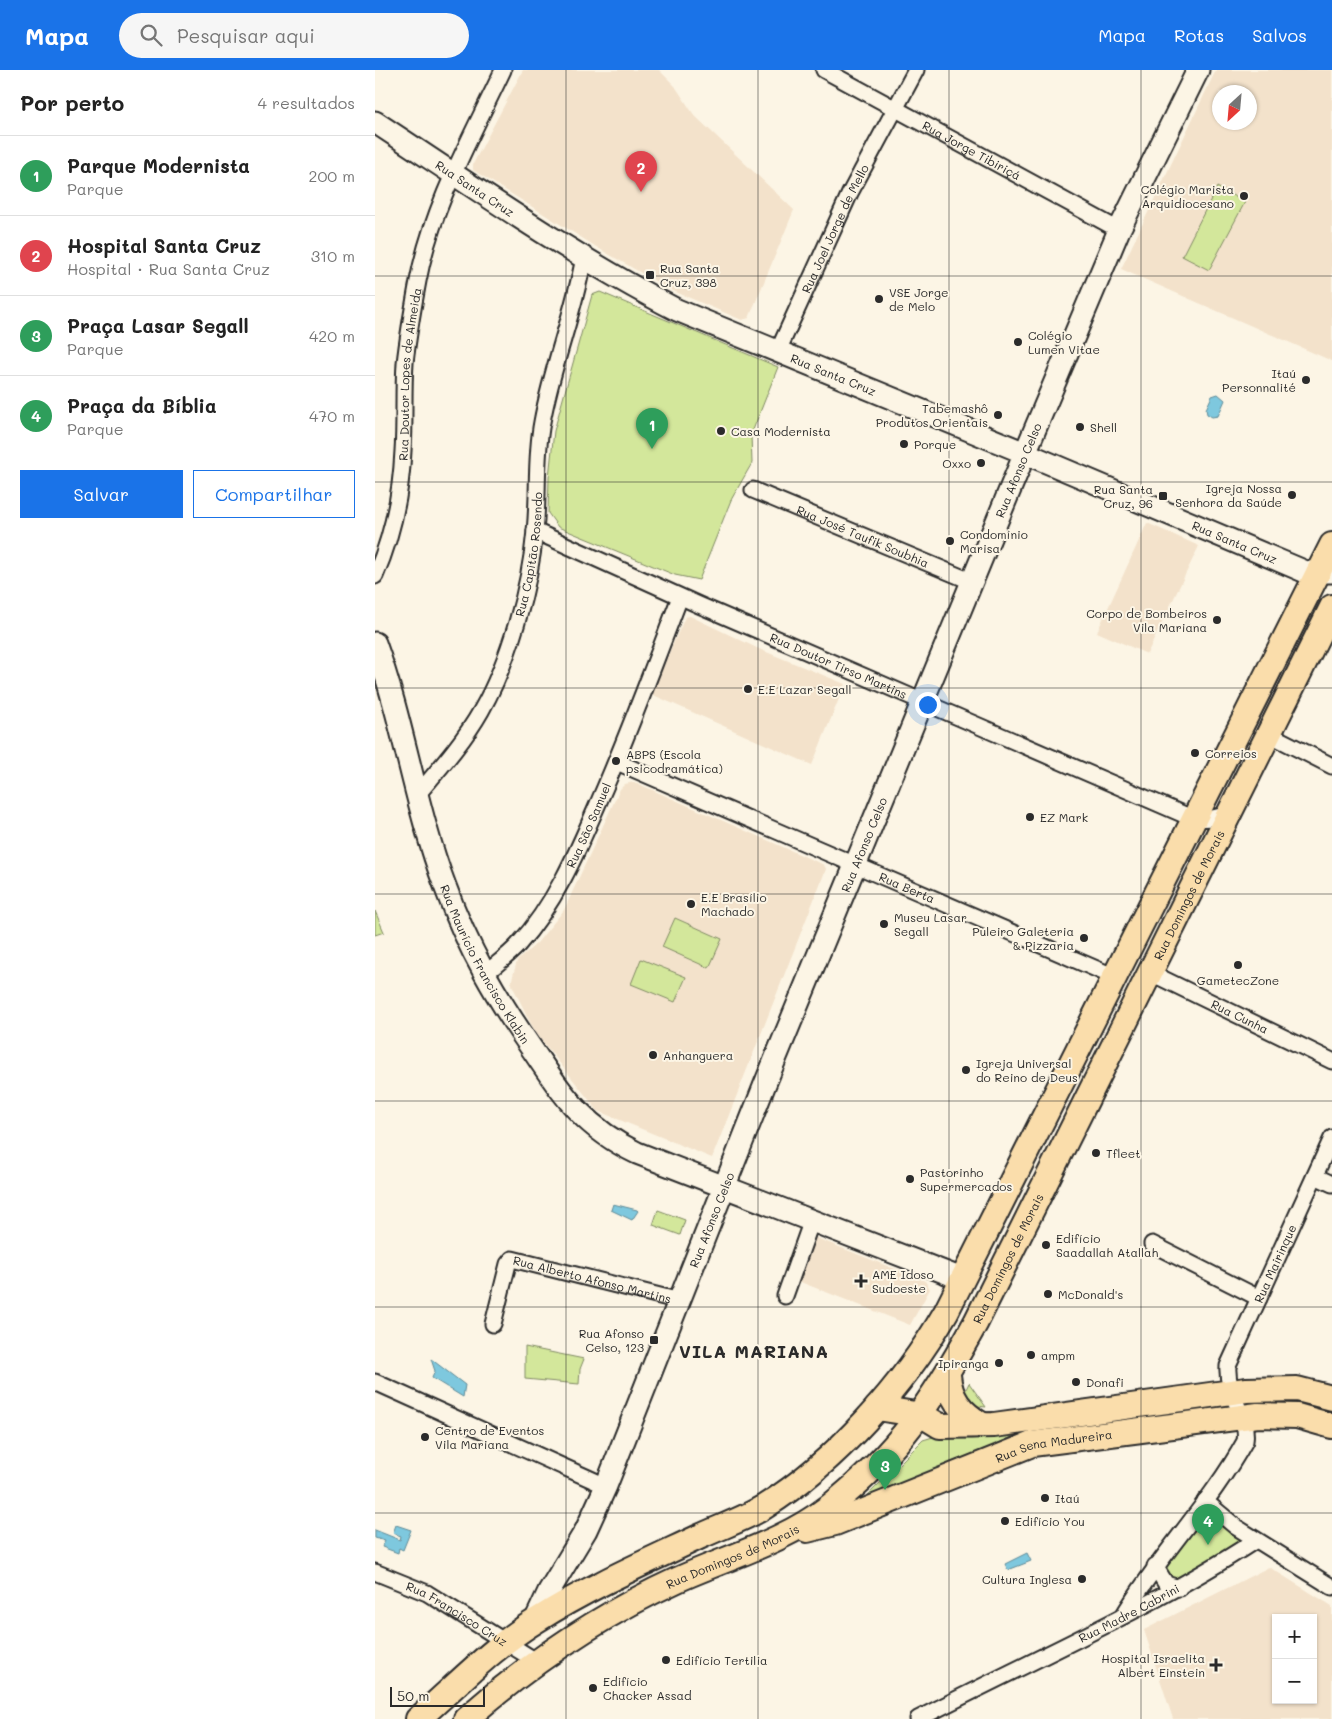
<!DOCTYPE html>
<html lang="pt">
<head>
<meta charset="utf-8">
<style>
	:root { --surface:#fff; --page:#f6f6f6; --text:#222; --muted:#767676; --line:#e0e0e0; --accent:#1a73e8 }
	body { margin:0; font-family:Mali,sans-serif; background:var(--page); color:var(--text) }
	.controls { position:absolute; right:15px; bottom:15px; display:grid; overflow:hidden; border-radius:0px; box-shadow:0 1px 4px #0004 }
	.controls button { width:45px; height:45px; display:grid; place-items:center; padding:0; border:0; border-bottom:1px solid var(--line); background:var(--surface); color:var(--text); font:25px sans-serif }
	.compass { position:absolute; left:837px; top:15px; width:45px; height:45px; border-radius:50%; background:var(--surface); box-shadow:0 1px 4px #0004; rotate:206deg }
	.scale { position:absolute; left:15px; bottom:12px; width:95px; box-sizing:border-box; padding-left:5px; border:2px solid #2b2b2b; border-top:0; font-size:14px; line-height:18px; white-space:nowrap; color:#2b2b2b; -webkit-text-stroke:4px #fcf5e5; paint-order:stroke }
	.you { position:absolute; left:552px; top:634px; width:18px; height:18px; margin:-12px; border:4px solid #fff; border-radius:50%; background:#1a73e8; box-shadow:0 0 0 8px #1a73e833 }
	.badge { display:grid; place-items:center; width:32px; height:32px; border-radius:50%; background:var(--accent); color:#fff; font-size:16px; font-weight:700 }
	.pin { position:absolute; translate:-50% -41px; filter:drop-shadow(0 1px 2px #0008) }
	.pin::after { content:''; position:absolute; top:26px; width:18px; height:15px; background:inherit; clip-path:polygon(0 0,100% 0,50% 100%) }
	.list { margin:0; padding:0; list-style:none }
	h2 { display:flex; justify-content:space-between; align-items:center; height:65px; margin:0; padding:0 20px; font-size:21px }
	h2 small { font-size:16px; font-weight:400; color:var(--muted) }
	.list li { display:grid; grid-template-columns:32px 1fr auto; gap:15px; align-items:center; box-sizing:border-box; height:80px; padding:0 20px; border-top:1px solid var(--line) }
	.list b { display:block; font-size:19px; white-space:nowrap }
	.list p { margin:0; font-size:16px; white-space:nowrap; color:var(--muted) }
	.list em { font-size:16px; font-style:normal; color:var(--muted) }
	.actions { display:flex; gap:10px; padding:15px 20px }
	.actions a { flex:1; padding:11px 0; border:1px solid var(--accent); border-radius:0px; text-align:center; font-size:18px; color:var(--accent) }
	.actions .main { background:var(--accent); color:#fff }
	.icon { flex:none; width:28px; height:28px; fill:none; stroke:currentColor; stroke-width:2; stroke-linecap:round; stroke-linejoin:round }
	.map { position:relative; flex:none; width:957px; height:1649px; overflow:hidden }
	header { display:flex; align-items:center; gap:30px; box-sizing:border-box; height:70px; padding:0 25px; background:var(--accent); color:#fff }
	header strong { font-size:24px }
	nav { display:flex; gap:28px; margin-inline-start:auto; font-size:18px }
	.search { width:350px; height:45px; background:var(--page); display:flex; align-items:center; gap:12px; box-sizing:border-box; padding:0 18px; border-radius:28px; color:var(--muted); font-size:19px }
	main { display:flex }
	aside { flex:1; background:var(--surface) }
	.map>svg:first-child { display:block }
</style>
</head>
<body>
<header>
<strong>Mapa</strong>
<div class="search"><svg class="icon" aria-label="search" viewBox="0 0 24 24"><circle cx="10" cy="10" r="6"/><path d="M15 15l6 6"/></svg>Pesquisar aqui</div>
<nav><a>Mapa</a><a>Rotas</a><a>Salvos</a></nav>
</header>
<main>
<aside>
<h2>Por perto<small>4 resultados</small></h2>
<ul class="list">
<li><span class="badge" style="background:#2e9e5b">1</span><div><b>Parque Modernista</b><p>Parque</p></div><em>200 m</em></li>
<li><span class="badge" style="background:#e0444e">2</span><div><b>Hospital Santa Cruz</b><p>Hospital · Rua Santa Cruz</p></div><em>310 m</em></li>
<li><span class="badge" style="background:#2e9e5b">3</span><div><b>Praça Lasar Segall</b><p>Parque</p></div><em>420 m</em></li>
<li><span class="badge" style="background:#2e9e5b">4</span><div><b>Praça da Bíblia</b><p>Parque</p></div><em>470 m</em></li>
</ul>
<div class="actions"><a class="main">Salvar</a><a>Compartilhar</a></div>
</aside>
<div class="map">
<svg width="957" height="1649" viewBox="0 0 957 1649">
	<rect width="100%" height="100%" fill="#fcf5e5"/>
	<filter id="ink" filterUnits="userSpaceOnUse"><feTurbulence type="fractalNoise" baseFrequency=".02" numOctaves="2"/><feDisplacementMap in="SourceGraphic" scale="10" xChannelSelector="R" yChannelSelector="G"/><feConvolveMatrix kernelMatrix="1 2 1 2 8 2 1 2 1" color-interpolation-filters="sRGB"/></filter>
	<g filter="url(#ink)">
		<!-- built -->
		<g fill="#f3e2cb" fill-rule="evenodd">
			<polygon points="148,0 284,0 300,16 319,45 419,140 374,248 367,250 296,220 228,181 98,100 98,94"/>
			<path d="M 841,0 L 957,0 L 957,291 L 746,199 ZM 844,22 L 874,22 L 874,52 L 844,52 Z"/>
			<polygon points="772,453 824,476 772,584 722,562"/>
			<polygon points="315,546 384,579 470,614 437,695 276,624 310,547"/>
			<polygon points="259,712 449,795 451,799 337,1088 223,1041 160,962 136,913 142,891 162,873 189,840 245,719 250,714"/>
			<polygon points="439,1167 550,1211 555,1219 535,1255 423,1211"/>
			<path d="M 894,1497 L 957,1536 L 957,1649 L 798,1649 L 769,1560 ZM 901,1548 L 938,1548 L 938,1630 L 901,1630 Z"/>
		</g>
		<!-- green -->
		<g fill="#d3e79b" stroke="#7f8963">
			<polygon points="842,117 870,132 834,200 807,186"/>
			<polygon points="225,222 403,297 376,365 377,393 356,430 324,510 300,505 183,457 173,443 174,407 179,361 217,225"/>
			<polygon points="0,841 9,862 0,865"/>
			<polygon points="300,848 347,869 334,898 287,877"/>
			<polygon points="266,889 311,907 300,932 256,914"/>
			<polygon points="283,1140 310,1150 305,1165 278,1155"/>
			<polygon points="150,1277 209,1289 205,1299 204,1314 150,1309"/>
			<polygon points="594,1313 611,1337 602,1336 591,1323 590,1321"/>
			<polygon points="641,1365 479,1439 548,1370 558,1367 596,1369"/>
			<polygon points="829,1442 872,1470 804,1513 789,1504 791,1484"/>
		</g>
		<!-- water -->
		<g fill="#7ec8de" stroke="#5d8996">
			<polygon points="843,324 850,330 843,346 837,347 832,344 831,339 837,326"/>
			<polygon points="238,1134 262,1140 263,1141 257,1150 236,1140"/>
			<polygon points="56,1289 90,1315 88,1327 57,1308 60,1301"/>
			<polygon points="21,1455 36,1460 28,1480 24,1478 23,1483 7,1477 10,1471 0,1468 0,1460 25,1470 26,1466 18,1463"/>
			<polygon points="652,1483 656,1491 633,1500 630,1494"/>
		</g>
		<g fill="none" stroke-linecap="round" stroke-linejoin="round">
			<!-- street casing -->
			<g stroke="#2b2b2b" stroke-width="19">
				<g id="street">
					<path id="s1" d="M 449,0 L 744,160"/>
					<path id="s2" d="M 403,281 L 475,123 L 541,0"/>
					<path id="s3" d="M 378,420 L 598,512"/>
					<path id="s4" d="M 160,461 L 324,535 L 819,749 L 838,748 L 854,744"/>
					<path id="s5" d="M 0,506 C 17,467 26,423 28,381 C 30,352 28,323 30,293 C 33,266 38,238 43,211 C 57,136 96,68 128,0"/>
					<polyline points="894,664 957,696"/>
					<path id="s6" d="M 242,692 L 740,907"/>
					<path id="s7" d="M 42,725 C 65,698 89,671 106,641 C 134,592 155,517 160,461 C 164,425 160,388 167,352 C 177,296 199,243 209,187"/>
					<path id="s8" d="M 774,902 L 957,991"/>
					<path id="s9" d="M 109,905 C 120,895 133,886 143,875 C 181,833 203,780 225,729 C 254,663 279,595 305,527"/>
					<polyline points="940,1106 957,1114"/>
					<polyline points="777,1174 884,1228"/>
					<polyline points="410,1226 437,1150"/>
					<path id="s10" d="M 118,1254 L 133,1194 L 137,1189 L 305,1231"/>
					<polyline points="0,1312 231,1416"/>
					<polyline points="830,1431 861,1457 957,1517"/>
					<polyline points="780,1496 791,1514 804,1518"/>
					<path id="s11" d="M 0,1502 L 52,1523 L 161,1591"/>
					<path id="s12" d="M 748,1546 C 784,1485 836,1433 870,1371 C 874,1346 851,1326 853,1296 L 957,1068"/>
					<path id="s13" d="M 543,1649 C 656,1590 774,1540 881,1470"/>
				</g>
			</g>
			<!-- secondary casing -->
			<g stroke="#2b2b2b" stroke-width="25">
				<g id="secondary">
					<path id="s14" d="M 0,52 C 99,117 197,186 302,240 L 650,383 L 931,502 L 957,502"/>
					<path id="s15" d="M 0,573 C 29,653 40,737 70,816 C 93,879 121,927 159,982 C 190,1028 210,1058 262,1083 L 587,1209"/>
					<path id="s16" d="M 160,1551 L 174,1521 L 211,1460 L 231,1416 L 390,1014 L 650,383 L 744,160 L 823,0"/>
				</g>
			</g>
			<!-- primary casing -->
			<g stroke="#2b2b2b" stroke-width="28">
				<g id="primary">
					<path d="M 573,1305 C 575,1329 586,1342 607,1355"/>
					<polyline points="502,1338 547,1345 565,1356 619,1355 871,1320 922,1319 957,1328"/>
					<path id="s17" d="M 432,1460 L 460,1453 L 657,1374 L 883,1345 L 922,1346 L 957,1356"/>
					<path d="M 43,1649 C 81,1616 119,1576 162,1550 C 214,1517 269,1493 324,1467 C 345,1457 369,1449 389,1437 C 461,1392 529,1315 571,1242 L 957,475"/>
					<path id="s18" d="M 91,1649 C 156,1592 223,1546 302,1510 C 353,1487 409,1472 454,1437 C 524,1382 559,1329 601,1252 L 957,537"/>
				</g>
			</g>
			<!-- street -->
			<use href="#street" stroke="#fcf5e5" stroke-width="15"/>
			<!-- secondary -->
			<use href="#secondary" stroke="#fcf5e5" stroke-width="21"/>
			<!-- primary -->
			<use href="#primary" stroke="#faddab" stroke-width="24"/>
		</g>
	</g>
	<!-- grid -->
	<path fill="none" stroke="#2b2b2b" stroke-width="1" stroke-opacity="0.55" d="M 191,0 L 191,1649M 383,0 L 383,1649M 574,0 L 574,1649M 766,0 L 766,1649M 0,206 L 957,206M 0,412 L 957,412M 0,618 L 957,618M 0,824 L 957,824M 0,1031 L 957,1031M 0,1237 L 957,1237M 0,1443 L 957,1443"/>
	<!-- markers -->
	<g fill="#2b2b2b" stroke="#fcf5e5" stroke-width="2">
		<circle cx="869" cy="126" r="5"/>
		<rect x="270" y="200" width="10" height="10" rx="2.5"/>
		<circle cx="504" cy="229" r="5"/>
		<circle cx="643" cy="272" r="5"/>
		<circle cx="931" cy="310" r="5"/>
		<circle cx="623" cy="345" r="5"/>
		<circle cx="705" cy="357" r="5"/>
		<circle cx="346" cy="361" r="5"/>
		<circle cx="529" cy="374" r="5"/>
		<circle cx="606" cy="393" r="5"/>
		<circle cx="917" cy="425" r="5"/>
		<rect x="783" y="421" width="10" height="10" rx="2.5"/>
		<circle cx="575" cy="471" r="5"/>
		<circle cx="842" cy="550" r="5"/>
		<circle cx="373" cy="619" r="5"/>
		<circle cx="820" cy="683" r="5"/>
		<circle cx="241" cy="691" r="5"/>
		<circle cx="655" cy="747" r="5"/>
		<circle cx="316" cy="834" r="5"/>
		<circle cx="509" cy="854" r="5"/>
		<circle cx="709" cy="868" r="5"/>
		<circle cx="863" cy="895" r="5"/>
		<circle cx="278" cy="985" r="5"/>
		<circle cx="591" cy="1000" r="5"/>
		<circle cx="721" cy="1083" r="5"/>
		<circle cx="535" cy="1109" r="5"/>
		<circle cx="671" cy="1175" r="5"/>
		<path d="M483.5 1203.5h5v5h5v5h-5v5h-5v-5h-5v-5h5z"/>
		<circle cx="673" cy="1224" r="5"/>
		<rect x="274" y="1265" width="10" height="10" rx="2.5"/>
		<circle cx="656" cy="1285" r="5"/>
		<circle cx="624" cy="1293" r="5"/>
		<circle cx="701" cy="1312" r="5"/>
		<circle cx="50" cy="1367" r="5"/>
		<circle cx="670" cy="1428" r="5"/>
		<circle cx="630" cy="1451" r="5"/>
		<circle cx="707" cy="1509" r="5"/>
		<circle cx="291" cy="1590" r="5"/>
		<path d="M838.5 1587.5h5v5h5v5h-5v5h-5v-5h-5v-5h5z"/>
		<circle cx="218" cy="1618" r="5"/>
	</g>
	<g text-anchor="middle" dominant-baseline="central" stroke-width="4" stroke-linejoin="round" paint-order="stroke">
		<!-- street labels -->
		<g font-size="12" fill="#2b2b2b" stroke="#fcf5e5">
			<text stroke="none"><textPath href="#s1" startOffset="168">Rua Jorge Tibiriçá</textPath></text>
			<text stroke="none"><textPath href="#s14" startOffset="120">Rua Santa Cruz</textPath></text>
			<text stroke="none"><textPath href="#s2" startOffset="135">Rua Joel Jorge de Mello</textPath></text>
			<text stroke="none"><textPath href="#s5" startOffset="206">Rua Doutor Lopes de Almeida</textPath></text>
			<text stroke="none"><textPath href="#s14" startOffset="525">Rua Santa Cruz</textPath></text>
			<text stroke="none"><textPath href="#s16" startOffset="1249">Rua Afonso Celso</textPath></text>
			<text stroke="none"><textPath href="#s3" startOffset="119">Rua José Taufik Soubhia</textPath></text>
			<text stroke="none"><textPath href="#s14" startOffset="960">Rua Santa Cruz</textPath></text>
			<text stroke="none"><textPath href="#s7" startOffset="271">Rua Capitão Rosendo</textPath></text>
			<text stroke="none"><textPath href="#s4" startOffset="332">Rua Doutor Tirso Martins</textPath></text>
			<text stroke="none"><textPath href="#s9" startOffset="185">Rua São Samuel</textPath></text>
			<text stroke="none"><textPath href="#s16" startOffset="844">Rua Afonso Celso</textPath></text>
			<text stroke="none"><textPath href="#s6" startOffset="316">Rua Berta</textPath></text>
			<text stroke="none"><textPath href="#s18" startOffset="1138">Rua Domingos de Morais</textPath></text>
			<text stroke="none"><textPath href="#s15" startOffset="341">Rua Maurício Francisco Klabin</textPath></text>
			<text stroke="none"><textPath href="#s8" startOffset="101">Rua Cunha</textPath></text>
			<text stroke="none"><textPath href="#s16" startOffset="439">Rua Afonso Celso</textPath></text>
			<text stroke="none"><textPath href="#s18" startOffset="732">Rua Domingos de Morais</textPath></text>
			<text stroke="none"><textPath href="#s12" startOffset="404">Rua Mairinque</textPath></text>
			<text stroke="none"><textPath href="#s10" startOffset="151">Rua Alberto Afonso Martins</textPath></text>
			<text stroke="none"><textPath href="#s17" startOffset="262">Rua Sena Madureira</textPath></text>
			<text stroke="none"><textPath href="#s18" startOffset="314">Rua Domingos de Morais</textPath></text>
			<text stroke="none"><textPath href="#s13" startOffset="236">Rua Madre Cabrini</textPath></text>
			<text stroke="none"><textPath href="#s11" startOffset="92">Rua Francisco Cruz</textPath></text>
		</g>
		<!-- poi labels -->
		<g font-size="12" fill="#2b2b2b" stroke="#fcf5e5" text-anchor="start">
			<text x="859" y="119" text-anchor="end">Colégio Marista<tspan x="859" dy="14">Arquidiocesano</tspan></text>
			<text x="285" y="198">Rua Santa<tspan x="285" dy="14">Cruz, 398</tspan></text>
			<text x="514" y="222">VSE Jorge<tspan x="514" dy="14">de Melo</tspan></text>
			<text x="653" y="265">Colégio<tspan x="653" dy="14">Lumen Vitae</tspan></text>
			<text x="921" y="303" text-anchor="end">Itaú<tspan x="921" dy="14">Personnalité</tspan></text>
			<text x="613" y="338" text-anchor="end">Tabemashô<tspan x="613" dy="14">Produtos Orientais</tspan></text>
			<text x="715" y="357">Shell</text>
			<text x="356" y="361">Casa Modernista</text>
			<text x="539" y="374">Porque</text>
			<text x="596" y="393" text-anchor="end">Oxxo</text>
			<text x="907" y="418" text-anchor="end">Igreja Nossa<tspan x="907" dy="14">Senhora da Saúde</tspan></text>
			<text x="778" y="419" text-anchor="end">Rua Santa<tspan x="778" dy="14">Cruz, 96</tspan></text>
			<text x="585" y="464">Condomínio<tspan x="585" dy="14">Marisa</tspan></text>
			<text x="832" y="543" text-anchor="end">Corpo de Bombeiros<tspan x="832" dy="14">Vila Mariana</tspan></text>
			<text x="383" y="619">E.E Lazar Segall</text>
			<text x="830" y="683">Correios</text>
			<text x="251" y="684">ABPS (Escola<tspan x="251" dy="14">psicodramática)</tspan></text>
			<text x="665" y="747">EZ Mark</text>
			<text x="326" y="827">E.E Brasílio<tspan x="326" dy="14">Machado</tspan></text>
			<text x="519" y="847">Museu Lasar<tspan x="519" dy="14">Segall</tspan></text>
			<text x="699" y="861" text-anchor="end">Puleiro Galeteria<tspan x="699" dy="14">&amp; Pizzaria</tspan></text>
			<text x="863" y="910" text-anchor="middle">GametecZone</text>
			<text x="288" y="985">Anhanguera</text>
			<text x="601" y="993">Igreja Universal<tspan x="601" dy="14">do Reino de Deus</tspan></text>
			<text x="731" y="1083">Tfleet</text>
			<text x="545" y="1102">Pastorinho<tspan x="545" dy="14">Supermercados</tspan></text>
			<text x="681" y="1168">Edifício<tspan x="681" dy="14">Saadallah Atallah</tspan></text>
			<text x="497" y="1204">AME Idoso<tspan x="497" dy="14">Sudoeste</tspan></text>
			<text x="683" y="1224">McDonald's</text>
			<text x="269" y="1263" text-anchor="end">Rua Afonso<tspan x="269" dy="14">Celso, 123</tspan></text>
			<text x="666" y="1285">ampm</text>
			<text x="614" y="1293" text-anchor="end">Ipiranga</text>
			<text x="711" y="1312">Donafi</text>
			<text x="60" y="1360">Centro de Eventos<tspan x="60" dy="14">Vila Mariana</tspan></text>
			<text x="680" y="1428">Itaú</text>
			<text x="640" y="1451">Edifício You</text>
			<text x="697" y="1509" text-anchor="end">Cultura Inglesa</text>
			<text x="830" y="1588" text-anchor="end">Hospital Israelita<tspan x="830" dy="14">Albert Einstein</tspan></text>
			<text x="301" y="1590">Edifício Tertilia</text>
			<text x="228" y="1611">Edifício<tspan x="228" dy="14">Chacker Assad</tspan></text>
		</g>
		<!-- district labels -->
		<g font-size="18" font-weight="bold" letter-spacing="1" fill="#2b2b2b" stroke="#fcf5e5">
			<text x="379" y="1281">VILA MARIANA</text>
		</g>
	</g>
</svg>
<div class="controls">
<button>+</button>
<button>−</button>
</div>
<svg class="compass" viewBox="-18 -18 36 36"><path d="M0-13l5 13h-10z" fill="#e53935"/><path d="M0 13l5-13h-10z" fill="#767676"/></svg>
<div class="scale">50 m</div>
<div class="you"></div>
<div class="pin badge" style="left:277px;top:379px;background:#2e9e5b">1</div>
<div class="pin badge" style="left:266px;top:122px;background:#e0444e">2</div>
<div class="pin badge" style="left:510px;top:1420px;background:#2e9e5b">3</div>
<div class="pin badge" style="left:833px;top:1475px;background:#2e9e5b">4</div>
</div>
</main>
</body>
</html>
